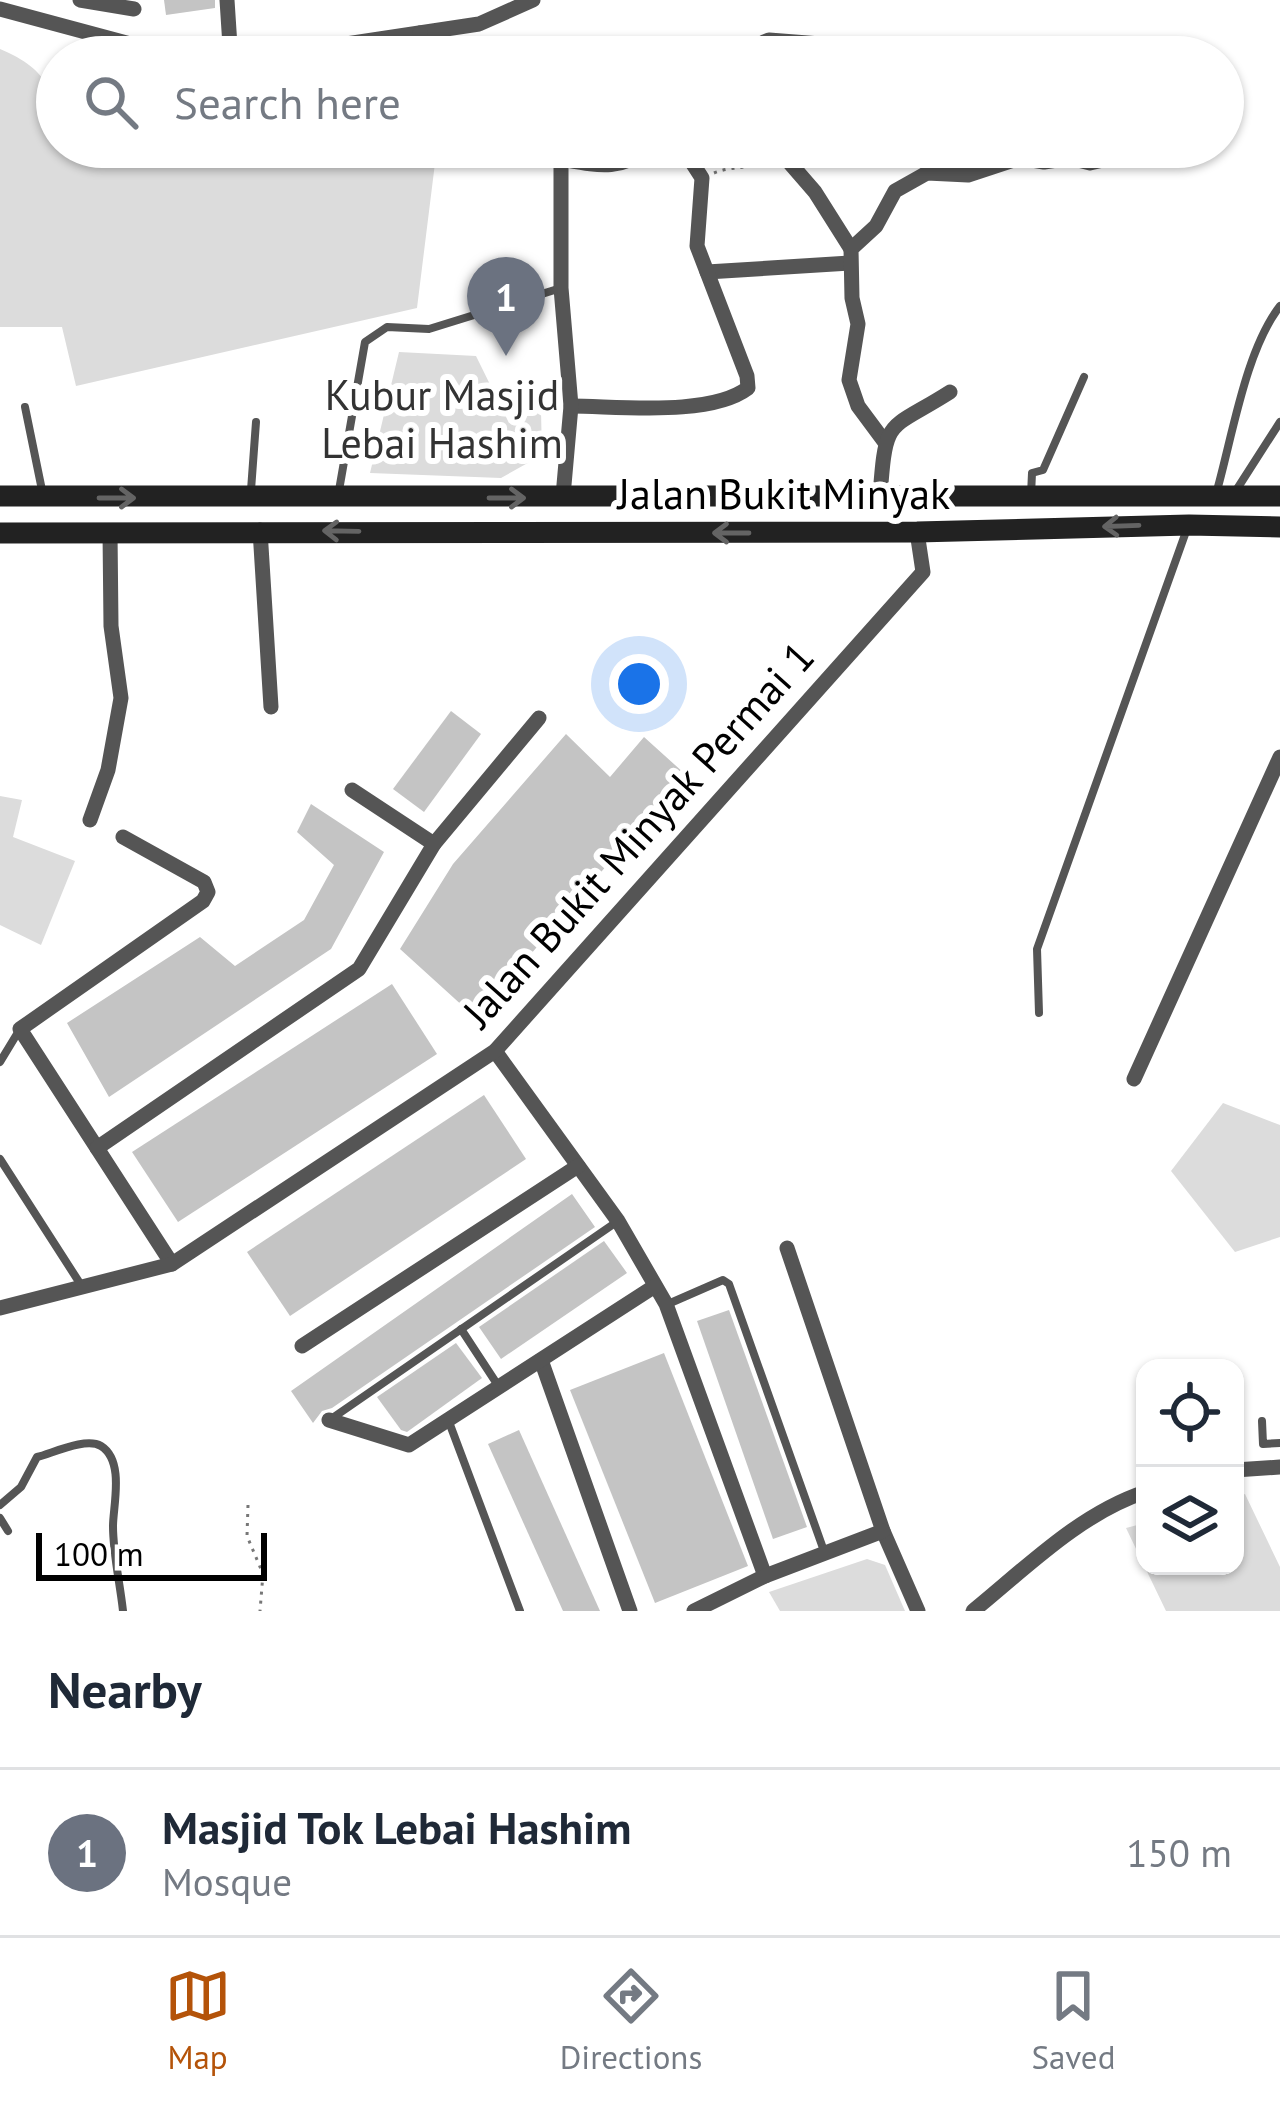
<!DOCTYPE html>
<html lang="en">
<head>
<meta charset="utf-8">
<style>
	:root { --surface:#fff; --page:#f2f2f3; --text:#1f2937; --muted:#747a83; --line:#e0e1e3; --accent:#b45309 }
	body { margin:0; font-family:"PT Sans",sans-serif; background:var(--page); color:var(--text) }
	.controls { position:absolute; right:36px; bottom:36px; display:grid; overflow:hidden; border-radius:24px; box-shadow:0 3px 9px #0004 }
	.controls button { width:108px; height:108px; display:grid; place-items:center; padding:0; border:0; border-bottom:3px solid var(--line); background:var(--surface); color:var(--text); font:60px sans-serif }
	.scale { position:absolute; left:36px; bottom:30px; width:231px; box-sizing:border-box; padding-left:12px; border:6px solid #000; border-top:0; font-size:33px; line-height:42px; white-space:nowrap; color:#000; -webkit-text-stroke:9px #fff; paint-order:stroke }
	.you { position:absolute; left:639px; top:684px; width:42px; height:42px; margin:-30px; border:9px solid #fff; border-radius:50%; background:#1a73e8; box-shadow:0 0 0 18px #1a73e833 }
	.badge { display:grid; place-items:center; width:78px; height:78px; border-radius:50%; background:var(--accent); color:#fff; font-size:39px; font-weight:700 }
	.pin { position:absolute; translate:-50% -99px; filter:drop-shadow(0 3px 6px #0008) }
	.pin::after { content:''; position:absolute; top:63px; width:42px; height:36px; background:inherit; clip-path:polygon(0 0,100% 0,50% 100%) }
	.list { margin:0; padding:0; list-style:none }
	h2 { display:flex; justify-content:space-between; align-items:center; height:156px; margin:0; padding:0 48px; font-size:51px }
	h2 small { font-size:39px; font-weight:400; color:var(--muted) }
	.list li { display:grid; grid-template-columns:78px 1fr auto; gap:36px; align-items:center; box-sizing:border-box; height:168px; padding:0 48px; border-top:3px solid var(--line) }
	.list b { display:block; font-size:45px; white-space:nowrap }
	.list p { margin:0; font-size:39px; white-space:nowrap; color:var(--muted) }
	.list em { font-size:39px; font-style:normal; color:var(--muted) }
	.icon { flex:none; width:66px; height:66px; fill:none; stroke:currentColor; stroke-width:2; stroke-linecap:round; stroke-linejoin:round }
	.map { position:relative; flex:none; width:1280px; height:1611px; overflow:hidden }
	.search { position:absolute; background:var(--surface); box-shadow:0 3px 9px #0004; left:36px; right:36px; top:36px; height:132px; display:flex; align-items:center; gap:30px; box-sizing:border-box; padding:0 42px; border-radius:66px; color:var(--muted); font-size:45px }
	.sheet { height:324px; background:var(--surface) }
	nav { display:flex; justify-content:space-around; align-items:center; box-sizing:border-box; height:168px; border-top:3px solid var(--line); background:var(--surface); font-size:33px; color:var(--muted) }
	nav a { display:grid; justify-items:center; gap:6px }
	nav .on { color:var(--accent) }
	.map>svg:first-child { display:block }
</style>
</head>
<body>
<div class="map">
<svg width="1280" height="1611" viewBox="0 0 1280 1611">
	<rect width="100%" height="100%" fill="#fff"/>
	<!-- green -->
	<g fill="#dcdcdc">
		<path d="M 0,49 C 50,70 57,94 57,147 L 437,147 L 417,308 L 76,386 L 62,327 L 0,327 Z"/>
		<polygon points="399,352 476,356 509,423 541,411 542,455 501,478 370,473"/>
		<polygon points="0,796 22,800 13,837 75,861 41,945 0,925"/>
		<polygon points="1223,1103 1280,1125 1280,1237 1235,1252 1171,1171"/>
		<polygon points="1245,1494 1280,1567 1280,1611 1166,1611 1126,1528 1145,1523 1145,1566 1235,1566 1235,1497"/>
		<polygon points="867,1559 885,1565 905,1611 780,1611 769,1592"/>
	</g>
	<!-- building -->
	<g fill="#c4c4c4">
		<polygon points="164,0 215,0 215,8 166,15"/>
		<polygon points="451,711 481,734 424,812 393,789"/>
		<polygon points="566,734 610,777 644,737 685,774 476,1018 400,949 453,864"/>
		<polygon points="311,804 384,852 331,949 109,1097 67,1023 200,937 235,966 304,920 334,865 297,832"/>
		<polygon points="392,984 437,1054 178,1222 132,1152"/>
		<polygon points="484,1095 526,1159 290,1316 247,1252"/>
		<polygon points="572,1194 595,1227 332,1408 322,1411 313,1423 291,1391"/>
		<polygon points="604,1241 627,1273 501,1359 479,1327"/>
		<polygon points="729,1310 807,1527 773,1539 697,1321"/>
		<polygon points="456,1343 482,1378 407,1432 401,1430 377,1397"/>
		<polygon points="664,1353 748,1566 655,1603 570,1390"/>
		<polygon points="519,1430 600,1611 563,1611 488,1444"/>
	</g>
	<g fill="none" stroke-linecap="round" stroke-linejoin="round">
		<!-- path -->
		<g stroke="#777" stroke-width="3" stroke-dasharray="3 6" stroke-linecap="butt">
			<polyline points="892,147 898,171"/>
			<path d="M 714,173 C 733,165 749,171 766,158"/>
			<polyline points="248,1505 247,1536 263,1574 260,1611"/>
		</g>
		<!-- service -->
		<g stroke="#555" stroke-width="8">
			<polyline points="503,147 560,159"/>
			<polyline points="25,407 43,495"/>
			<polyline points="1237,489 1280,422"/>
			<polyline points="251,490 256,422"/>
			<path d="M 1216,494 C 1232,439 1245,351 1280,306"/>
			<polyline points="1031,495 1032,473 1043,470 1084,377"/>
			<polyline points="338,496 365,342 387,327 429,329 561,288"/>
			<polyline points="1039,1013 1037,949 1188,526"/>
			<polyline points="0,1062 20,1029"/>
			<polyline points="0,1159 81,1285"/>
			<polyline points="668,1304 723,1280 729,1284 824,1551"/>
			<polyline points="461,1329 499,1387"/>
			<polyline points="331,1419 618,1221"/>
			<polyline points="1262,1421 1263,1444 1280,1443"/>
			<polyline points="449,1422 520,1611"/>
			<path d="M 0,1505 L 21,1487 L 37,1457 C 53,1453 86,1437 101,1446 C 125,1461 113,1506 113,1526 C 113,1554 120,1583 123,1611"/>
			<polyline points="0,1518 8,1531"/>
		</g>
		<!-- minor -->
		<g stroke="#555" stroke-width="15">
			<polyline points="80,0 134,9"/>
			<polyline points="227,0 230,46"/>
			<polyline points="0,9 134,45 333,46 479,24 533,0"/>
			<polyline points="420,33 424,57"/>
			<polyline points="761,57 764,42 769,40 846,46"/>
			<polyline points="1043,57 1046,55"/>
			<polyline points="776,147 815,192 851,249"/>
			<polyline points="927,173 937,147"/>
			<polyline points="707,272 850,263"/>
			<path d="M 571,406 C 618,406 710,417 748,388 L 747,376 L 697,246 L 702,178 L 682,147"/>
			<polyline points="884,441 858,406 849,380 858,324 852,298 851,249 876,226 895,191 927,173 968,175 1020,158 1044,162 1070,158 1090,163 1116,157 1135,147"/>
			<path d="M 563,496 L 571,406 L 561,288 L 561,159 C 600,166 620,171 653,147"/>
			<path d="M 880,496 C 886,415 887,432 950,392"/>
			<polyline points="260,530 271,707"/>
			<polyline points="352,790 434,844"/>
			<polyline points="90,820 108,770 121,698 111,626 110,532"/>
			<polyline points="123,837 204,882 208,892 203,901 20,1029 172,1264"/>
			<polyline points="495,1051 618,1221 666,1304 765,1576"/>
			<polyline points="1134,1079 1280,757"/>
			<polyline points="97,1148 359,969 434,844 539,718"/>
			<polyline points="787,1248 883,1531 918,1611"/>
			<polyline points="0,1308 172,1264 495,1051 923,572 917,532"/>
			<polyline points="302,1346 578,1166"/>
			<polyline points="541,1360 630,1611"/>
			<polyline points="329,1420 409,1445 655,1286"/>
			<polyline points="1235,1470 1280,1467"/>
			<polyline points="694,1611 765,1576 883,1531"/>
			<path d="M 973,1611 C 1026,1568 1079,1514 1145,1492"/>
		</g>
		<!-- secondary -->
		<g stroke="#222" stroke-width="21">
			<polyline points="0,496 1280,496"/>
			<polyline points="0,533 917,532 1189,525 1280,527"/>
		</g>
	</g>
	<!-- one-way arrows -->
	<defs><path id="oneway-shaft" d="M-6 0H5M1.5-3L5.5 0L1.5 3" fill="none" stroke-width="1.6" stroke-linecap="round" stroke-linejoin="round" transform="scale(3)"/></defs>
	<g stroke="#646464">
		<use href="#oneway-shaft" transform="translate(117 498)"/>
		<use href="#oneway-shaft" transform="translate(507 498)"/>
		<use href="#oneway-shaft" transform="translate(1121 526) rotate(178)"/>
		<use href="#oneway-shaft" transform="translate(341 531) rotate(-179)"/>
		<use href="#oneway-shaft" transform="translate(731 533) rotate(180)"/>
	</g>
	<g text-anchor="middle" dominant-baseline="central" stroke-width="12" stroke-linejoin="round" paint-order="stroke">
		<!-- park labels -->
		<g font-size="42" fill="#333" stroke="#fff">
			<text x="442" y="394">Kubur Masjid<tspan x="442" dy="48">Lebai Hashim</tspan></text>
		</g>
		<!-- street labels -->
		<g font-size="42" fill="#000" stroke="#fff">
			<text x="784" y="493">Jalan Bukit Minyak</text>
			<text transform="translate(638 834) rotate(-48)">Jalan Bukit Minyak Permai 1</text>
		</g>
	</g>
</svg>
<div class="controls">
<button><svg class="icon" aria-label="locate" viewBox="0 0 24 24"><circle cx="12" cy="12" r="6"/><path d="M12 2v4M12 18v4M2 12h4M18 12h4"/></svg></button>
<button><svg class="icon" aria-label="layers" viewBox="0 0 24 24"><path d="M12 4l9 5-9 5-9-5zM3 14l9 5 9-5"/></svg></button>
</div>
<div class="scale">100 m</div>
<div class="you"></div>
<div class="pin badge" style="left:506px;top:356px;background:#6b7280">1</div>
<div class="search"><svg class="icon" aria-label="search" viewBox="0 0 24 24"><circle cx="10" cy="10" r="6"/><path d="M15 15l6 6"/></svg>Search here</div>
</div>
<section class="sheet">
<h2>Nearby<small></small></h2>
<ul class="list">
<li><span class="badge" style="background:#6b7280">1</span><div><b>Masjid Tok Lebai Hashim</b><p>Mosque</p></div><em>150 m</em></li>
</ul>
</section>
<nav>
<a class="on"><svg class="icon" aria-label="map" viewBox="0 0 24 24"><path d="M3 6l6-2 6 2 6-2v14l-6 2-6-2-6 2zM9 4v14M15 6v14"/></svg>Map</a>
<a><svg class="icon" aria-label="directions" viewBox="0 0 24 24"><path d="M12 3l9 9-9 9-9-9zM9 14v-3h6M13 9l2 2-2 2"/></svg>Directions</a>
<a><svg class="icon" aria-label="saved" viewBox="0 0 24 24"><path d="M7 4h10v16l-5-4-5 4z"/></svg>Saved</a>
</nav>
</body>
</html>
